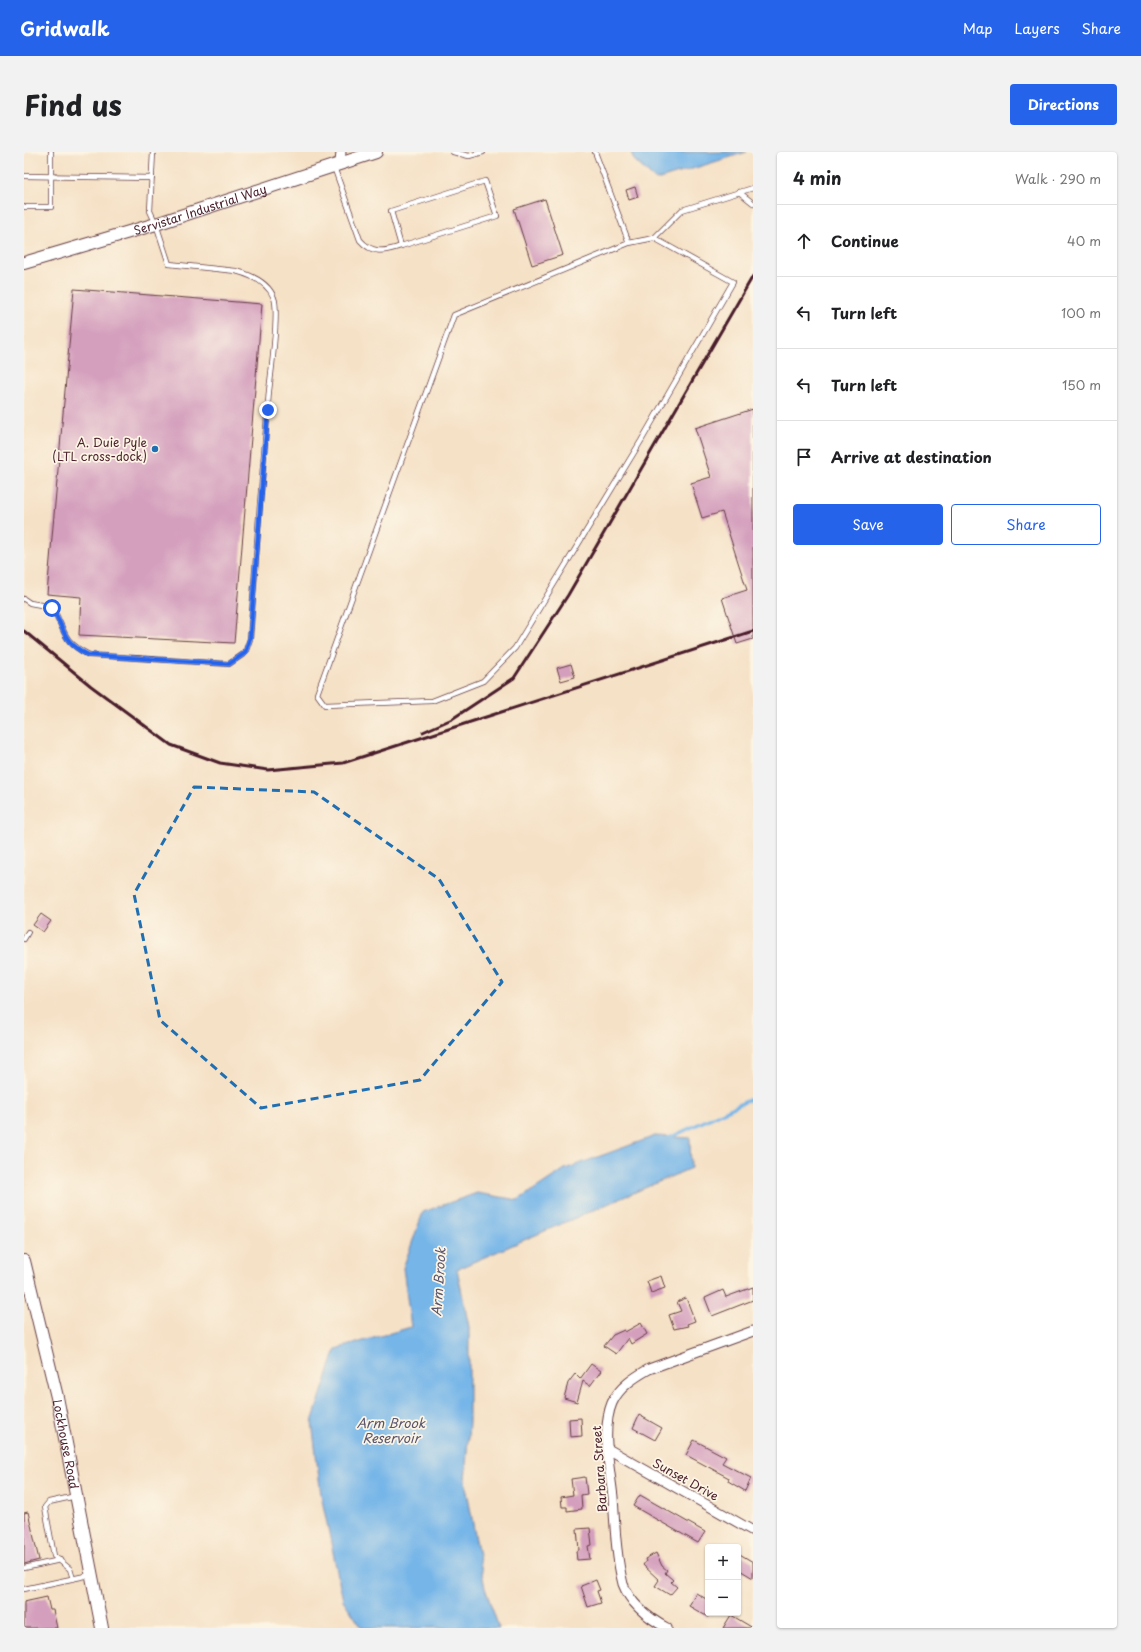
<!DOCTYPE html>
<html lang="en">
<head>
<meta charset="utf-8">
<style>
	:root { --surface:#fff; --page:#f2f2f2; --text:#202124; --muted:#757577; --line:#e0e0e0; --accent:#2563eb }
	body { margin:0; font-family:"Playpen Sans",sans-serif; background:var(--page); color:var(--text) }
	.controls { position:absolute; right:12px; bottom:12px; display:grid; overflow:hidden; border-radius:4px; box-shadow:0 1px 3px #0004 }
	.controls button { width:36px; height:36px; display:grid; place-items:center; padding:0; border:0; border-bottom:1px solid var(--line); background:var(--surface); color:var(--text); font:20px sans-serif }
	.stop { position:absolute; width:12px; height:12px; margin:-9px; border:3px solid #2563eb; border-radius:50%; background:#fff }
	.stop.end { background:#2563eb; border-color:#fff; box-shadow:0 1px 4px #0008 }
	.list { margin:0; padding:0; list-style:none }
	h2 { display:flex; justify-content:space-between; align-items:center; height:52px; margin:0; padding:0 16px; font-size:17px }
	h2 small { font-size:13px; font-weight:400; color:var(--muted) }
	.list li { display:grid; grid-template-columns:26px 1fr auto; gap:12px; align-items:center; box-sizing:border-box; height:72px; padding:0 16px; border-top:1px solid var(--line) }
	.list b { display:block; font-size:15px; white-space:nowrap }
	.list em { font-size:13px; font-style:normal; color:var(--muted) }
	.actions { display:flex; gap:8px; padding:12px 16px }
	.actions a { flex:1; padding:9px 0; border:1px solid var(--accent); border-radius:4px; text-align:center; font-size:14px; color:var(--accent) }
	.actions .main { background:var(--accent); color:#fff }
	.icon { flex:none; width:22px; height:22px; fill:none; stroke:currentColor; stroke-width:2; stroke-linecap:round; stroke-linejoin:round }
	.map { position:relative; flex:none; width:729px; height:1476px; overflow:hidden; border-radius:4px }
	header { display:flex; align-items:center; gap:24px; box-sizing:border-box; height:56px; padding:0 20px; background:var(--accent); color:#fff }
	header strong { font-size:19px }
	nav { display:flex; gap:22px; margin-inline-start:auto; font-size:14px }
	.intro { display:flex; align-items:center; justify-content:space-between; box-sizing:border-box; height:96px; padding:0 24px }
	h1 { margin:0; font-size:28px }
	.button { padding:10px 18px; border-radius:4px; background:var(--accent); color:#fff; font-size:14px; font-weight:700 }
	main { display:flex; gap:24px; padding:0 24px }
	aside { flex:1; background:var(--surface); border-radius:4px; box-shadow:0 1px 3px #0004 }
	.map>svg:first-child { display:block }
</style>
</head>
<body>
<header>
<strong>Gridwalk</strong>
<nav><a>Map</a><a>Layers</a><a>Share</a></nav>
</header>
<div class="intro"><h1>Find us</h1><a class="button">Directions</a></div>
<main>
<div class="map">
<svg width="729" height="1476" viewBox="0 0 729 1476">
	<rect width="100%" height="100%" fill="#fcf5e5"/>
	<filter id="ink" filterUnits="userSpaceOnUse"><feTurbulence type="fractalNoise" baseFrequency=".025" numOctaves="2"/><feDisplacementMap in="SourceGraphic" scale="8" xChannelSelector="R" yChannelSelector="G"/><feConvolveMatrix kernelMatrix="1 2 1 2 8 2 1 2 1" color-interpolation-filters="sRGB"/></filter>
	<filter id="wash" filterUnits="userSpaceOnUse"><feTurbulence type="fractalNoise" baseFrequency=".012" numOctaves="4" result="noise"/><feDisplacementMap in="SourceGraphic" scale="16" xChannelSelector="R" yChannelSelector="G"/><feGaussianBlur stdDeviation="0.9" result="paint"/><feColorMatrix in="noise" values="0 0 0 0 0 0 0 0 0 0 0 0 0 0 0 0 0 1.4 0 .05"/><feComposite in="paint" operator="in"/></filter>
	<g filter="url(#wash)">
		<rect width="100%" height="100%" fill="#f5e1c6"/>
		<!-- water -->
		<g fill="#74b5e8" stroke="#5f6a8a">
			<polygon points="607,0 723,0 632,28 610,8"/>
			<polygon points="631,984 666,986 667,1016 433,1117 445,1175 445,1271 441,1329 461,1436 475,1476 338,1476 319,1448 297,1343 288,1270 312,1197 387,1175 379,1116 399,1060 453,1041 494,1048 541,1017"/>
		</g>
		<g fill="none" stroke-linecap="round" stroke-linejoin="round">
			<!-- stream -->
			<polyline stroke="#74b5e8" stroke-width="3.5" points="643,987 729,946"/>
		</g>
		<g id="blocks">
			<!-- building -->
			<g fill="#d49fbd">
				<polygon points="611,35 614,45 605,48 602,38"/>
				<polygon points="521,47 539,103 508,113 490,57"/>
				<polygon points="50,137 238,152 210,491 55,483 57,445 23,442"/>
				<polygon points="729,257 729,487 713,492 698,446 723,438 698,360 678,366 667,331 687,325 671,276"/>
				<polygon points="547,512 551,525 537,529 533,516"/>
				<polygon points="17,762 27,769 19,780 9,773"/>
				<polygon points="637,1124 641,1136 627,1141 623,1129"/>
				<polygon points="729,1135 729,1148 688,1164 681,1146 699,1138 702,1145"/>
				<polygon points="662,1146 671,1169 663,1172 664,1174 650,1177 645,1163 657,1159 653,1150"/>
				<polygon points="617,1171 623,1182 607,1192 604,1186 592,1202 580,1194 589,1183 600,1178 601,1180"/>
				<polygon points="567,1212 577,1219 566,1234 559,1229 553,1250 540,1246 544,1231 551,1222 556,1227"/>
				<polygon points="615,1263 638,1276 631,1288 609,1276"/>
				<polygon points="557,1266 558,1284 546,1285 545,1267"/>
				<polygon points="670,1288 702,1305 698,1311 727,1326 721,1339 704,1329 705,1326 662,1303"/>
				<polygon points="561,1325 563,1342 557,1343 558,1357 543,1359 543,1355 538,1355 537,1345 549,1343 547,1327"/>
				<polygon points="616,1343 681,1380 674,1391 609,1354"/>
				<polygon points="4,1360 15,1408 0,1412 0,1361"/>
				<polygon points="566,1376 568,1393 564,1394 566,1407 553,1408 552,1399 555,1398 553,1377"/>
				<polygon points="632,1401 638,1414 643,1418 641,1421 649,1428 647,1430 653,1435 646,1443 631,1434 635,1428 619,1413 622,1409 621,1407"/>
				<polygon points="714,1401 729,1410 729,1426 714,1417"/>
				<polygon points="572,1428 576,1438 573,1439 577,1451 564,1455 557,1434"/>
				<polygon points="672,1441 684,1448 684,1465 665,1454"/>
				<polygon points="23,1445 26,1458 29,1458 33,1476 0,1476 0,1450"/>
				<polygon points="707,1463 729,1476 699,1476"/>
			</g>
		</g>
	</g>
	<g filter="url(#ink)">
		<use href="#blocks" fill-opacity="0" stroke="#643c42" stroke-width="1"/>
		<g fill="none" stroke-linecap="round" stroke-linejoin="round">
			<!-- service casing -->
			<g stroke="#643c42" stroke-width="6">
				<g id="service">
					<polyline points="429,0 445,4 459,0"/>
					<polyline points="571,0 605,91 430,163 293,542 301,553 408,549 459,529 491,496 617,289 709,130 630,86 605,91"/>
					<path d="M 310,15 L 336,88 C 348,102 360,100 377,94 L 473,64 L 461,29 L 367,59 L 377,94"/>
					<polyline points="0,24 128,26"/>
					<polyline points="715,40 729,51"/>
					<polyline points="0,55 27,55 27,0"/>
					<polyline points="630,86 658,58 729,36"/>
					<path d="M 0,447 L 6,451 L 28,455 C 43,480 36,488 65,503 L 205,512 L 221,501 L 226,487 C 232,404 238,322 245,239 C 247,223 255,158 250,146 C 244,130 227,123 212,119 L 145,112 L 132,72 L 126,59 L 129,0"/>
					<polyline points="0,787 4,780"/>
					<polyline points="0,1416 36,1408"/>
					<polyline points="49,1427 46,1417 30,1404 21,1355 25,1350 52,1344"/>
					<polyline points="0,1437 66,1423"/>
				</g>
			</g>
			<!-- minor casing -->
			<g stroke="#643c42" stroke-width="11">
				<g id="minor">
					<polyline points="316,11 317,0"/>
					<polyline points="584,1297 729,1379"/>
					<path d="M 643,1476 C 624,1466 607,1453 599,1432 C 592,1404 591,1374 589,1345 C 586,1317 577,1277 588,1251 C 595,1235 611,1225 625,1217 L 729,1179"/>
				</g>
			</g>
			<!-- tertiary casing -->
			<g stroke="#643c42" stroke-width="14">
				<g id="tertiary">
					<path id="s1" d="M 0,111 L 132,72 L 352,0"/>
					<path id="s2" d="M 0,1109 L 33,1245 L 78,1476"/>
				</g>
			</g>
			<!-- service -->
			<use href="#service" stroke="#fff" stroke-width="4.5"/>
			<!-- minor -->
			<use href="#minor" stroke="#fff" stroke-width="9"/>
			<!-- tertiary -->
			<use href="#tertiary" stroke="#fff" stroke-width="12"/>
			<!-- rail -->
			<g stroke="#4a1f2b" stroke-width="3">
				<polyline points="0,479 67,534 147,593 196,611 244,618 319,611 729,479"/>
				<polyline points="399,580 428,567 490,526 544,443 729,124"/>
			</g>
		</g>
	</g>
	<g fill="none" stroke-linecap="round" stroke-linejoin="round" filter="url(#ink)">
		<!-- route -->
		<path stroke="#2563eb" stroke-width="5" d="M 28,456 C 43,480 36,488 64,503 L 205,512 L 221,501 L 226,486 L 244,258"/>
	</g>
	<!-- marked area -->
	<path fill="none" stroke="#1f6fb2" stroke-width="3" stroke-dasharray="8 5" stroke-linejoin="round" d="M 170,635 L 290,640 L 415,727 L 478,830 L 396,928 L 237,956 L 136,868 L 110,742 Z"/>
	<!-- markers -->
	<circle fill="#1f6fb2" stroke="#fcf5e5" stroke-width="1.5" cx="131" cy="297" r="4"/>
	<g text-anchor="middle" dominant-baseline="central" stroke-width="3.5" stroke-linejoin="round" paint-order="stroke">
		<!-- street labels -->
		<g font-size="12" fill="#4a1f2b" stroke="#fcf5e5">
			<text stroke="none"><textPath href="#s1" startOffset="184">Servistar Industrial Way</textPath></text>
			<text stroke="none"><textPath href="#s2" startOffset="188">Lockhouse Road</textPath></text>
			<text transform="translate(575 1317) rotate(-94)">Barbara Street</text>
			<text transform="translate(662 1327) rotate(29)">Sunset Drive</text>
		</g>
		<!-- poi labels -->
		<g font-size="12" fill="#4a1f2b" stroke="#fcf5e5" text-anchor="end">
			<text x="123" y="290">A. Duie Pyle<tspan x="123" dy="14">(LTL cross-dock)</tspan></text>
		</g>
		<!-- water labels -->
		<g font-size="13" font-style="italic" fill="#59546d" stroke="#fcf5e5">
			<text transform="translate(414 1130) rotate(-86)">Arm Brook</text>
			<text x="367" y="1270">Arm Brook<tspan x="367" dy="15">Reservoir</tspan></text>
		</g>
	</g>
</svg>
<div class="controls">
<button>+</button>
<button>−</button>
</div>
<div class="stop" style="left:28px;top:456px"></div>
<div class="stop end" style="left:244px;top:258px"></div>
</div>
<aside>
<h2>4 min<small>Walk · 290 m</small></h2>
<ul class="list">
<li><svg class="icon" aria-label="ahead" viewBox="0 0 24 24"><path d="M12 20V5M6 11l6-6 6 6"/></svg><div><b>Continue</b></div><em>40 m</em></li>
<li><svg class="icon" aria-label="left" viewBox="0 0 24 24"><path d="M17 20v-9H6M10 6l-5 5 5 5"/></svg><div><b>Turn left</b></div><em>100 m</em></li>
<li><svg class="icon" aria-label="left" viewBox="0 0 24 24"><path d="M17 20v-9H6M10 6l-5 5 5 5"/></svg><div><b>Turn left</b></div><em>150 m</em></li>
<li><svg class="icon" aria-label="arrive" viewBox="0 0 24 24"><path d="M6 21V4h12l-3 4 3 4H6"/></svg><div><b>Arrive at destination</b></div></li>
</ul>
<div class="actions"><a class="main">Save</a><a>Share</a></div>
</aside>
</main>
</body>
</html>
